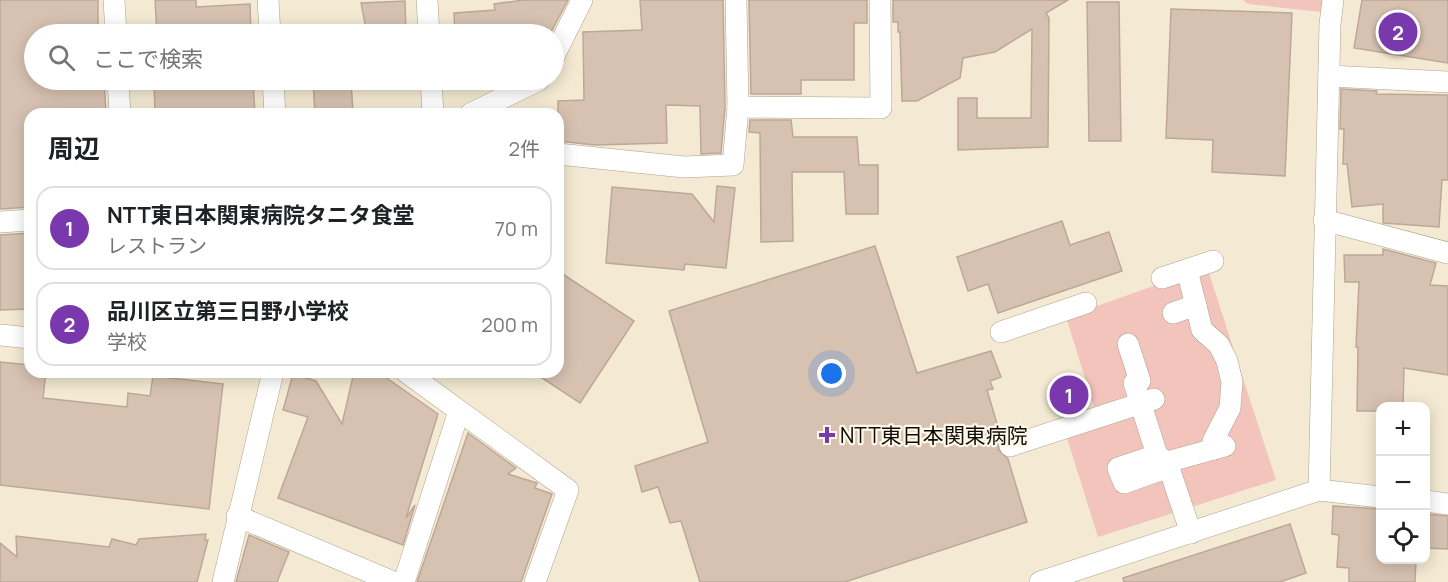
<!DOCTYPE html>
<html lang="ja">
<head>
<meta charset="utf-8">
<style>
	:root { --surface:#fff; --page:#f2f2f2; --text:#202124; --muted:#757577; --line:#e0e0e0; --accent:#7938ac }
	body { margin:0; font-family:Manrope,"Noto Sans JP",sans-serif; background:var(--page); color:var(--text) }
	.controls { position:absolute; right:18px; bottom:18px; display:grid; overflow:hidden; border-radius:12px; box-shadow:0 3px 15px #0003 }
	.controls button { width:54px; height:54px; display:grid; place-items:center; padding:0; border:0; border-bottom:2px solid var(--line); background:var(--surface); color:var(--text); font:30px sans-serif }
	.you { position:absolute; left:832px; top:374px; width:21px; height:21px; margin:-15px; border:4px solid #fff; border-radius:50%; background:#1a73e8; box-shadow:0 0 0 9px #1a73e833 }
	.badge { display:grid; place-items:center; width:39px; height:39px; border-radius:50%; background:var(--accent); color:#fff; font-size:20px; font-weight:700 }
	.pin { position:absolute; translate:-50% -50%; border:3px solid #fff; box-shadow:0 2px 6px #0006 }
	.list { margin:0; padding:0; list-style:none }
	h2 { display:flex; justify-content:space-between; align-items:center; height:78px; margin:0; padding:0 24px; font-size:26px }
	h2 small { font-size:20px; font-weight:400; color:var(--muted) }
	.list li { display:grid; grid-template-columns:39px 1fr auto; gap:18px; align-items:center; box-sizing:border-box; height:84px; margin:0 12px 12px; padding:0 12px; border:2px solid var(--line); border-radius:18px }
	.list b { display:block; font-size:22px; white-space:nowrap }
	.list p { margin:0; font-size:20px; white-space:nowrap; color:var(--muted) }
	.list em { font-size:20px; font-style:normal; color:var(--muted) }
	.icon { flex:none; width:33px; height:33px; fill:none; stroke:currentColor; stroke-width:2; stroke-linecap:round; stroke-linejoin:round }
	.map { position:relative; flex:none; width:1448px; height:582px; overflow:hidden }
	.search { position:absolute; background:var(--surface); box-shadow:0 3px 15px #0003; left:24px; top:24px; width:540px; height:66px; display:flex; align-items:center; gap:15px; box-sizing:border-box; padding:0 21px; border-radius:33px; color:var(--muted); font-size:22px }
	.panel { position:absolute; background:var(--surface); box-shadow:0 3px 15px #0003; left:24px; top:108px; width:540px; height:270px; border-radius:18px }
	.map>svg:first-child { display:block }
</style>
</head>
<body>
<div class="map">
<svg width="1448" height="582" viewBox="0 0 1448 582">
	<rect width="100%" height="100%" fill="#f4ead3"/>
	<!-- green -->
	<g fill="#f2c4bb">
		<polygon points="1243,0 1324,0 1322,12 1248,4"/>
		<polygon points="1207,267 1276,480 1098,537 1066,435 1099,423 1066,317"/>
	</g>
	<!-- building -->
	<g fill="#d7c2b2" stroke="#bca898" stroke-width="1.5">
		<polygon points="0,0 98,0 98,34 34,34 34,80 40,80 40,84 104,81 106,114 30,114 30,207 0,209"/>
		<polygon points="155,0 196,0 196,7 250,4 251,34 157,34"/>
		<polygon points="524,0 568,0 550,34 455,34 454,13 495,10 494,4"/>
		<polygon points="640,0 723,0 725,107 721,153 701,154 700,106 666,105 667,143 595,145 558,141 558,101 584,100 583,32 642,30"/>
		<polygon points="749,0 867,0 867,23 854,23 854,80 801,80 801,94 751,94"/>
		<polygon points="893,0 1068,0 1046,13 1049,18 1048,147 958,150 958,98 977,98 977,118 1031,118 1032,29 995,52 963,58 960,78 917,101 902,101 900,32 898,32 898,22 893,22"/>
		<polygon points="1362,0 1448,0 1448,63 1354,48"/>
		<polygon points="405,1 406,34 367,34 361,3"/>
		<polygon points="1087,2 1119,2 1121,141 1089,141"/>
		<polygon points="1171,9 1292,13 1285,176 1212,172 1213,140 1166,138"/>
		<polygon points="154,80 253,80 255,114 155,114"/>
		<polygon points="313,80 351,80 353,114 315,114"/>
		<polygon points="1341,89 1377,91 1376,94 1448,95 1448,180 1442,180 1439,227 1383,223 1383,204 1352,207 1347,164 1343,164 1344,129 1340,129"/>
		<polygon points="750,120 791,120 793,137 857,137 859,165 878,165 878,214 846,214 844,172 792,172 793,241 761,242 760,133 749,132"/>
		<polygon points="717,186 735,188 726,268 685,264 684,270 606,263 612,187 692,194 714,222"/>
		<polygon points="1062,221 1070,245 1109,232 1122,271 998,313 988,284 968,291 957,257"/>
		<polygon points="30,233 30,309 0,310 0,235"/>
		<polygon points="875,246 917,373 991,351 1001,377 990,381 993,389 987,390 1001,437 998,449 1008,459 1027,522 845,582 700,582 681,521 670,523 658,487 642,492 635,466 708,442 669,311"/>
		<polygon points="1383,249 1436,263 1430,285 1448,286 1448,375 1404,368 1403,406 1380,406 1380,411 1357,411 1358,347 1356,347 1359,282 1345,282 1344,255 1383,255"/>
		<polygon points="558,271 634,321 580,403 533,372 558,372"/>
		<polygon points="0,362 30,365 30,372 46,372 43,398 127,407 128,393 150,396 153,376 223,384 209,509 0,485"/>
		<polygon points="354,372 378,372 438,414 406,518 415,505 403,545 278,498 308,417 283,410 293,374 316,381 342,424"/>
		<polygon points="468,433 516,468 508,474 537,483 535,488 552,494 521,582 417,582"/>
		<polygon points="1333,506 1380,509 1380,560 1416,560 1415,582 1349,582 1349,568 1337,567 1339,535 1332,534"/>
		<polygon points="1425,514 1448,516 1448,549 1425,548"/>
		<polygon points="1290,524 1306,573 1280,582 1124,582 1123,578"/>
		<polygon points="206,534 205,540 208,540 197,582 0,582 0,543 17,557 16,536 109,547 112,539 136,545 139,539"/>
		<polygon points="249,535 289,552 277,582 236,582"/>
	</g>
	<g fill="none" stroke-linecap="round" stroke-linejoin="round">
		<!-- minor casing -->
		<g stroke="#aca38d" stroke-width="22">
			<g id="minor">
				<polyline points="114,0 116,34"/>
				<polyline points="268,0 270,34"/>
				<polyline points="427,0 429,34"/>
				<polyline points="736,0 738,107"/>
				<polyline points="554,56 582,0"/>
				<polyline points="1329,76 1448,82"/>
				<polyline points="118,80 120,114"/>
				<polyline points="273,80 275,114"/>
				<polyline points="431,80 433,114"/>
				<polyline points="470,114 539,80"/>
				<polyline points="558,154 684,167 733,165 738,107 881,108 880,0"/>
				<polyline points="1324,220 1448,253"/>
				<polyline points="0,222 30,220"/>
				<polyline points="1187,270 1202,330 1219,345 1227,361 1232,382 1230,408 1213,441 1214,449"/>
				<polyline points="1162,278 1213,261"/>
				<polyline points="1173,313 1196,305"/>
				<polyline points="1001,332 1086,303"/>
				<polyline points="0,335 30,338"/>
				<polyline points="1128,344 1140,381 1134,383 1157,455"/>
				<polyline points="406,372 568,490 535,582"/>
				<polyline points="1010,446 1154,399"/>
				<polyline points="1319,490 1330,24 1333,0"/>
				<polyline points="1426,501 1448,504"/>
				<polyline points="237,516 393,582"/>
				<polyline points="1191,533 1167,462 1157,455 1118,468 1124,483 1160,470 1159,464 1167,462 1225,446"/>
				<polyline points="223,582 273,372"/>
				<polyline points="404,582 459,411"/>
				<polyline points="1040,582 1319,490 1380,497"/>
			</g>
		</g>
		<!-- minor -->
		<use href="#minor" stroke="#fff" stroke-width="21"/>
	</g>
	<!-- markers -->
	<path fill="#7938ac" stroke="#fef8ea" stroke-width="2" d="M824 426h6v6h6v6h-6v6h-6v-6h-6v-6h6z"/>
	<g text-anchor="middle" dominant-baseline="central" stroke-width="4.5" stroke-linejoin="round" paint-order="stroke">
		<!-- poi labels -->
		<g font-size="21" fill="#0e0b05" stroke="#fef8ea" text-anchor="start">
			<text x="840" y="435">NTT東日本関東病院</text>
		</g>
	</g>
</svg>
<div class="controls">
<button>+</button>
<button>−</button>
<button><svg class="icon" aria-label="locate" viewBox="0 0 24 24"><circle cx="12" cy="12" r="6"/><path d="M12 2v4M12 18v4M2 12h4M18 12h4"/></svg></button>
</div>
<div class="you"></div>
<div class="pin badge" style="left:1069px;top:395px">1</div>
<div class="pin badge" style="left:1398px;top:32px">2</div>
<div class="search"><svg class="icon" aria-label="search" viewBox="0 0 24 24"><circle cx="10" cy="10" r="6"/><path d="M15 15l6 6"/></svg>ここで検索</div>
<section class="panel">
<h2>周辺<small>2件</small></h2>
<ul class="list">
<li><span class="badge">1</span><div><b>NTT東日本関東病院タニタ食堂</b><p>レストラン</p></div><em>70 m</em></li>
<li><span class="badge">2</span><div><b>品川区立第三日野小学校</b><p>学校</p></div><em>200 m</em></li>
</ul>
</section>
</div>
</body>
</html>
